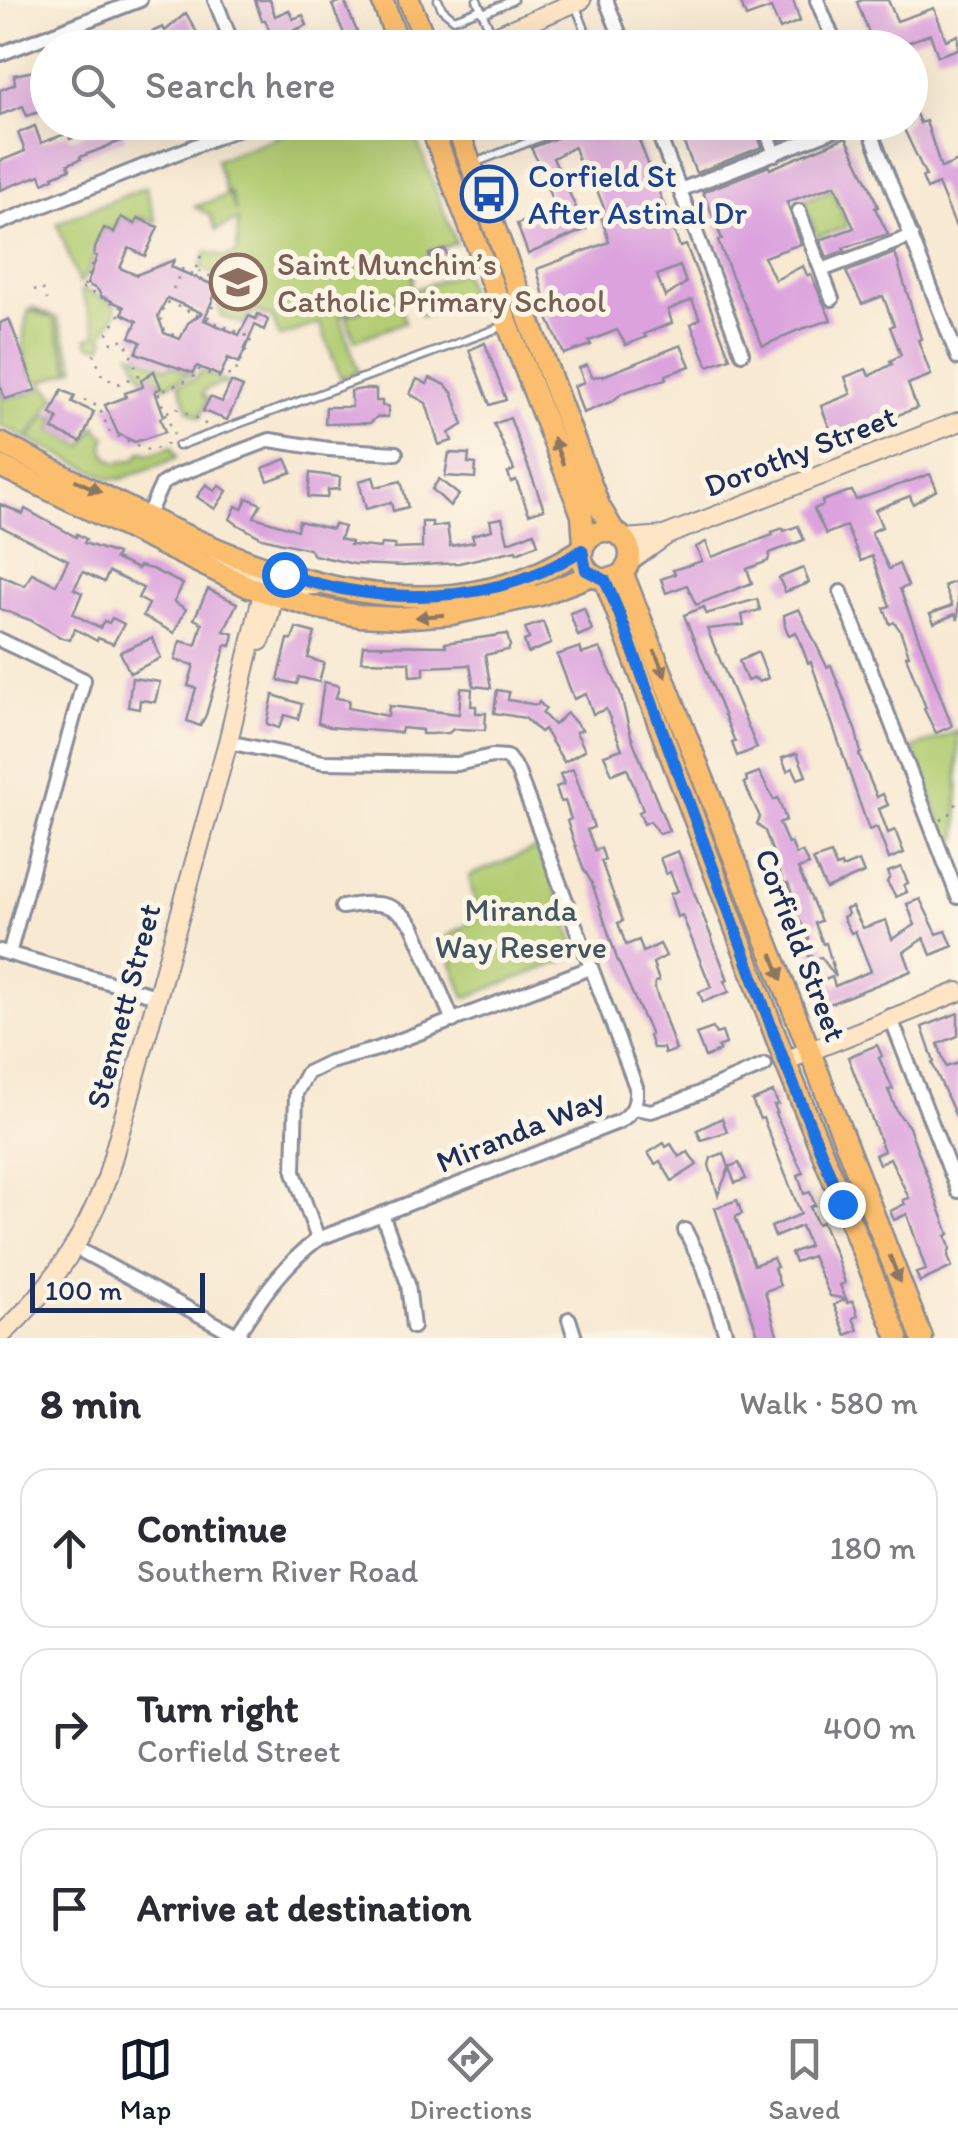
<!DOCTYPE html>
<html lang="en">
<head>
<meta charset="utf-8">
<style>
	:root { --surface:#fff; --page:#f7f7f7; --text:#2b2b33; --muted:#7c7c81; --line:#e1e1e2; --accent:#111827 }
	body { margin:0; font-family:Itim,sans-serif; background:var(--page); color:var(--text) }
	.scale { position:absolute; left:30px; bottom:25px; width:175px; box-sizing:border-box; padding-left:10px; border:5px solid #1b2f5e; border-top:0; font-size:28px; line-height:35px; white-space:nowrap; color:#1b2f5e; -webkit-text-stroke:8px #fcf5e5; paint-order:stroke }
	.stop { position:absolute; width:30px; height:30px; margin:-22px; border:8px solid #1a73e8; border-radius:50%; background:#fff }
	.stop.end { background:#1a73e8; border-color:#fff; box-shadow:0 2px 10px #0008 }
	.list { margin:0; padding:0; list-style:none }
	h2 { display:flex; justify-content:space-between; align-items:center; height:130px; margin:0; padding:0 40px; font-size:42px }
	h2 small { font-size:32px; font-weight:400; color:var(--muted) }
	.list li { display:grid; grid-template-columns:65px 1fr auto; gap:30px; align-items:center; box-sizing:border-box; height:160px; margin:0 20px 20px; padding:0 20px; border:2px solid var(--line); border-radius:30px }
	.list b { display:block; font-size:38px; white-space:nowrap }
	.list p { margin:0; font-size:32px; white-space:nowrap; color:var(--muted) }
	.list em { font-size:32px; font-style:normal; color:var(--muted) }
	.icon { flex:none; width:55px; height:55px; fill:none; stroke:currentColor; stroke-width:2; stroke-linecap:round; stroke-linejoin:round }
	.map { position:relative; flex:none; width:958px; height:1338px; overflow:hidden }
	.search { position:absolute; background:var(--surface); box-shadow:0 10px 40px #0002; left:30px; right:30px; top:30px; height:110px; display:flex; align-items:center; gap:25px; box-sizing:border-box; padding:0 35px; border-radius:55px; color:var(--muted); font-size:38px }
	.sheet { height:670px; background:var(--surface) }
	nav { display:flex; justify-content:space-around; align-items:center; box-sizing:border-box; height:140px; border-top:2px solid var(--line); background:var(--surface); font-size:28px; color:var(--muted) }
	nav a { display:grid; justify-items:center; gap:5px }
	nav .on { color:var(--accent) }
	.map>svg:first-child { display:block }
</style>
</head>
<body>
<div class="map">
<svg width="958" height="1338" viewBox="0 0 958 1338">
	<rect width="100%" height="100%" fill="#fcf5e5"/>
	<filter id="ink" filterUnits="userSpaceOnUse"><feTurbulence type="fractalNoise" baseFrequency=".01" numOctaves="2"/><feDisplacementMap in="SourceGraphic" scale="20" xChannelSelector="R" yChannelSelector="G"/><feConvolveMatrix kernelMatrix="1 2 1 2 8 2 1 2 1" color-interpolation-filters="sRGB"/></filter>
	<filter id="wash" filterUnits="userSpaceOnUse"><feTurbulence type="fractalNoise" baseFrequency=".0048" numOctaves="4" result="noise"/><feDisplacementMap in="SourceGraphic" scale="40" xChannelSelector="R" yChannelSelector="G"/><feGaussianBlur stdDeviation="2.25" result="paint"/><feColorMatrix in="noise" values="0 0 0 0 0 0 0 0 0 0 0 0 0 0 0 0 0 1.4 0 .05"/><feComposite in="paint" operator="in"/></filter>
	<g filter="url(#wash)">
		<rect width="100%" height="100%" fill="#f8e9d2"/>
		<!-- green -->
		<g fill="#b3cd73" stroke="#677e68" stroke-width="2.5">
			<polygon points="314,123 410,123 456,243 428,253 431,264 413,273 412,286 340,315 358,371 341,379 320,323 279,337 273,318 257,311 248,316 243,324 221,316 218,303 226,281 200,268 206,252 225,257 237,254 238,220 216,230 210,215 195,207 229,194 236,212 230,192 226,193 216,160"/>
			<path d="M 146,187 L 156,222 L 138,217 L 135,223 L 121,217 L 113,231 L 104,228 C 94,248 94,268 79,284 L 57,223 Z"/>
			<polygon points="833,189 847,227 818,237 803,201"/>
			<polygon points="462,272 471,297 421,316 412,291"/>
			<polygon points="84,290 114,304 116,313 102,337 105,340 102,347 89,345 87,339 97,334 81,291"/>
			<polygon points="395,297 405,322 355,341 346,316"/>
			<path d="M 31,307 L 57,318 L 76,367 L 72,370 L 53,319 L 70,371 L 41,382 L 33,380 C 23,354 20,337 29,310 L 51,318 Z"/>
			<polygon points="131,353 167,368 173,366 191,374 162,387 159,380 143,377"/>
			<path d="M 201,371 L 228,383 C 219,386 207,384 202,395 L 208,399 L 200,417 L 189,411 L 179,384 L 195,379 Z"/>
			<path d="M 44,385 L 56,397 L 27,438 L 0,425 L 0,386 L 5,399 C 18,395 32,395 44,385 Z"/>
			<path d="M 47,415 L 56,419 L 51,431 L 83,446 L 96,426 L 100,433 L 106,436 C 100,448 106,457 117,463 L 135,459 L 142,451 L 150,454 L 172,446 L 177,458 L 121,479 L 111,479 L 29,440 Z"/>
			<polygon points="958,731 958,839 948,843 913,748"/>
			<polygon points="540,847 579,955 465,998 443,939 478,918 469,876"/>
		</g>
		<g id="blocks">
			<!-- building -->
			<g fill="#dba2de" fill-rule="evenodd">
				<polygon points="255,0 270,0 275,16 289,10 293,19 303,15 307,25 288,33 294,48 277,48 265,20 262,21"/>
				<polygon points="344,0 362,44 358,48 342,48 338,39 345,36 332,5"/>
				<polygon points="740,0 793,0 800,21 780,29 771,8 746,17"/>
				<polygon points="862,0 888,0 897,21 934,8 946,40 958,35 958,49 938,56 930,34 893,48 867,48 862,36 869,33 857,2"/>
				<polygon points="186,13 202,42 195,48 116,48 163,27 165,31"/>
				<polygon points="48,68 48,109 27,116 23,106 0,115 0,90 15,84 14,75"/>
				<polygon points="910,100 920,123 926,121 941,168 958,161 958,232 938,184 927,189 922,177 926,176 904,129 904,122 910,122"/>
				<polygon points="114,122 148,123 123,133 126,139 80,157 81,159 68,164 70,169 53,176 54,178 43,183 40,175 0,190 0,161 25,151 18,133 35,126 41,143 68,133 70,139"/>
				<polygon points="514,122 560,122 520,138"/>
				<path d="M 587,122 L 632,122 L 680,247 L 686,245 L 730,358 L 708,366 L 691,324 L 700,319 L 692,300 L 668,310 L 672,323 L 644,334 L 646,337 L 626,345 L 617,330 L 589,341 L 591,345 L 564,354 L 542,305 L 546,304 L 537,269 L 609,242 L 599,210 L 604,208 L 590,172 L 583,174 L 574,147 L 553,158 L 586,229 L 528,254 L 517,224 L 556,210 L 545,182 L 548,181 L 531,148 L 582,128 ZM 680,266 L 686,283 L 665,297 L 657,275 Z"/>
				<polygon points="675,122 753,122 762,147 696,173"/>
				<polygon points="774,122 826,122 780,140"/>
				<polygon points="846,137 870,187 878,207 875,208 888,234 843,248 845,251 827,257 820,240 854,228 835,185 787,202 801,244 764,257 775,280 803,266 807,275 811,275 831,320 798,330 763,346 732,276 718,241 722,239 703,192 769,166 770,169"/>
				<path d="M 121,217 L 135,224 L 138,218 L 158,227 L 145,256 L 129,248 L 120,268 L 136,275 L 174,260 L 171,267 L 218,287 L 204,320 L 239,335 L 249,316 L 256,319 L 258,314 L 268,320 L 264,330 L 255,325 L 239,363 L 228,358 L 220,376 L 197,366 L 193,373 L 136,353 L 141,342 L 130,337 L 137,321 L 122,314 L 124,307 L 101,296 L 98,290 L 87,284 L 97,256 L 94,255 L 95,248 L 104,228 L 114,233 ZM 167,298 L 202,313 L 188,323 L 180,339 L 164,333 L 158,316 Z"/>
				<polygon points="445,249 452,270 437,275 429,254"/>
				<polygon points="895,253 921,339 918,340 931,375 908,384 917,408 852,432 854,438 835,442 821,406 851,394 845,377 866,369 869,376 892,364 890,361 901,355 890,327 894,325 883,296 862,304 846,272"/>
				<polygon points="9,319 36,390 5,399 0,385 0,323"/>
				<polygon points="485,343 506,400 490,405 469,350"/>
				<polygon points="681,345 690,366 666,375 666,379 622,393 613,401 583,413 574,386 584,382 579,368 587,365 592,377 603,376"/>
				<polygon points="154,371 161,388 155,391 164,416 160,418 165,432 135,442 118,434 105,405 126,397 125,393 143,387 141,380"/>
				<polygon points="430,378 446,385 453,394 463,425 449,433 452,441 439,445 426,403 410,394 417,379 427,384"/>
				<polygon points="231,382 243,387 227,420 203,411 210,397 222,402"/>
				<polygon points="363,389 376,389 376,401 382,401 382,406 388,406 388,417 377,417 370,423 325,424 326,407 352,407 351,391"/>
				<polygon points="62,390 75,396 72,402 94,412 81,442 53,430 58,418 51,414"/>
				<polygon points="510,418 544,509 529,514 516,480 511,482 508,473 514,470 494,424"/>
				<polygon points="449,453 469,454 468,463 476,464 475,478 445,476"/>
				<polygon points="286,459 292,472 268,481 263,468"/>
				<polygon points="310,473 340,477 339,489 328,490 327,498 308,497"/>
				<polygon points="930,474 937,490 913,504 910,496 875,510 882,527 871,532 889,569 899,564 908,586 900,589 952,726 936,733 924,709 926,708 906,656 909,655 900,630 894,622 890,624 884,608 890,606 872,556 861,561 846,526 826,534 814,509 823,505 822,501 847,492 852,491 856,500"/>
				<polygon points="373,477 376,487 401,481 408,507 393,511 391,502 366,509 359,481"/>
				<polygon points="439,479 459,495 450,506 432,489"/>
				<polygon points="206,484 215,491 219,485 227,491 215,509 197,497"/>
				<polygon points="247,498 261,504 254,517 297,530 299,521 332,529 334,524 344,527 340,539 351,542 350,545 380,548 381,544 395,545 394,549 422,548 422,522 432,522 432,527 447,525 450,546 474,542 472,535 492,530 490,520 502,518 508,542 534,532 538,544 517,553 516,550 459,563 404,566 354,564 314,555 309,549 262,538 237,524 230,519 236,506 242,509"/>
				<polygon points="0,504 23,514 25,509 76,537 77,534 86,539 84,543 117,554 115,559 138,569 139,566 152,569 183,584 174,602 186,609 174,633 143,616 149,604 138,598 143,588 109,572 104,582 83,572 74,589 82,593 73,614 100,628 104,621 109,623 112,618 124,624 113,644 98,638 97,641 75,629 70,640 62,638 30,620 0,609 0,575 25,586 32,573 56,585 68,560 0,526"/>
				<polygon points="798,526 804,540 770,553 768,561 747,569 752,583 696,605 687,585 666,593 661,579 675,574 673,570 702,561 696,547 706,542 712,557 773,535 772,532 783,528 784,531"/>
				<polygon points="803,568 809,583 785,592 779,578"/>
				<polygon points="958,580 958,620 955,614 934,623 930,614 952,606 944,586"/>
				<polygon points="208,589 237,603 224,631 234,634 231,646 226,645 206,715 200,726 187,721 196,688 188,686 194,665 175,660 180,641 196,645 202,623 194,619"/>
				<polygon points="757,599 760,610 742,615 744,625 707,629 757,748 737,756 732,743 735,742 684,615 704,607 706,614"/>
				<polygon points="584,608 592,630 578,636 570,613"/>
				<polygon points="799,609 827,667 831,665 856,732 861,753 859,754 877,797 883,794 888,805 879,809 888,833 895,830 904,853 889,859 877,827 869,830 811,662 808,663 796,632 789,635 785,626 784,615"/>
				<polygon points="543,622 551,644 528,653 524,641 529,639 525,628"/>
				<polygon points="296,628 315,633 308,658 324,663 319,682 299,677 297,684 278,680 288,639 292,640"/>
				<polygon points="507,634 510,646 508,650 485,655 491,688 474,686 470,665 424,667 424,675 410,676 409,662 361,661 363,645 446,646 445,643"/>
				<polygon points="152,638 161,658 130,673 120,652"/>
				<polygon points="580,647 582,654 600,648 620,692 631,736 669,831 659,834 650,821 644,824 639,812 643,810 627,768 612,774 604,755 622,749 606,709 593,714 586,694 574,699 557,655"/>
				<polygon points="758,652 768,678 759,682 755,678 747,681 739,661"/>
				<polygon points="132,678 160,682 155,702 140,700 139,709 128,707"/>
				<polygon points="324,682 339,686 336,698 349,700 348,708 388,716 389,706 459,714 461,688 472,689 471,706 476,706 476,713 486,713 485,730 453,729 449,733 431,734 422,734 422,730 402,728 401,733 330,727 318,723"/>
				<polygon points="497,690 509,692 508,700 537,705 539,702 546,709 542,713 554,725 567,713 582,730 576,732 585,750 564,762 544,729 540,732 525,718 494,713"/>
				<polygon points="273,695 302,704 298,719 285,715 279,728 267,724"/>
				<polygon points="797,753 806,776 798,779 793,768 787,771 782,758"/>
				<polygon points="573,769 594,827 587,830 595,850 601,848 605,860 601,861 623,921 618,923 626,945 639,940 643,952 660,944 666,956 653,963 659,981 655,982 655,989 676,1050 665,1054 663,1048 653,1048 649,1036 651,1035 617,959 592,883 583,868 567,821 571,819 565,801 561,802 556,787 564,784 560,774"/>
				<polygon points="759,772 774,800 778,798 786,820 779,823 788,844 791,842 796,855 802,852 809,865 798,869 821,921 815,923 823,944 826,943 836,977 821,957 813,960 812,956 809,957 804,945 809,938 793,908 797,906 788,883 784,884 765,831 757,824 760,817 744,783 747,781 746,777"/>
				<polygon points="678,851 728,980 725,981 729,992 703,1002 699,992 711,987 682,915 677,917 670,894 678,891 670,872 666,874 660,858"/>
				<polygon points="831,854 836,867 841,865 842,868 859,861 864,873 826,889 813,860"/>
				<polygon points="901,867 908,883 904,885 907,892 896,897 887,882 890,877 888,872"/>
				<polygon points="920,899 937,934 946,931 953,946 931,955 924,938 904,952 911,971 827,1005 818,983 832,977 835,986 871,971 855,931 851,933 843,917 848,914 846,909 852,907 863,928 886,920 892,939 915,925 907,904"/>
				<polygon points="958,1013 958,1036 938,1044 946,1067 958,1063 958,1121 932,1063 934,1062 922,1027"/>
				<polygon points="713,1028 716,1034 722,1032 726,1044 718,1047 720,1051 705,1057 696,1034"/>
				<polygon points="877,1045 882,1056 879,1058 893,1089 888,1090 898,1113 909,1127 949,1234 946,1236 950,1248 948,1256 952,1267 920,1282 916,1273 926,1270 907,1214 894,1220 890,1211 905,1204 903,1200 909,1198 890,1158 879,1164 875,1155 884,1151 848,1057"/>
				<polygon points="773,1092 778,1104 774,1105 777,1112 775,1113 803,1173 798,1175 804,1194 810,1192 815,1205 810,1207 817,1224 822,1222 837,1258 845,1283 840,1285 846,1299 830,1296 812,1256 795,1262 791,1253 809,1246 801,1226 775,1237 771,1227 801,1214 763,1118 760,1119 752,1101"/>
				<polygon points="722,1118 727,1132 701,1140 697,1130"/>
				<polygon points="664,1143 666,1147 671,1144 679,1157 688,1152 697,1165 672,1181 660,1161 655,1164 648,1153"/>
				<polygon points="724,1153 729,1167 739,1163 746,1179 735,1183 729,1168 718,1195 709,1165 711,1158"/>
				<polygon points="737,1200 742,1214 736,1216 736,1219 754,1265 773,1258 777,1267 774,1268 780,1286 765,1291 778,1338 759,1338 715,1208"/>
				<polygon points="846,1299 847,1303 853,1301 858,1316 853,1318 858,1330 846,1335 834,1305"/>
			</g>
		</g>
	</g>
	<g filter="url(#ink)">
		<use href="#blocks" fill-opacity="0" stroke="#8a8c98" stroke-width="2.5"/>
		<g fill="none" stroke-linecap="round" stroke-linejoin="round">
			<!-- lane casing -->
			<g stroke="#8a8c98" stroke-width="11">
				<g id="lane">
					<polyline points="438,0 442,9 454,19 481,9"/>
					<polyline points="477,0 492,35"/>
					<polyline points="575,4 587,35"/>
					<polyline points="483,13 513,0"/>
					<polyline points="477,162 580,122"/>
					<polyline points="178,446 504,326"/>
				</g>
			</g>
			<!-- street casing -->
			<g stroke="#8a8c98" stroke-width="18">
				<g id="street">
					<polyline points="215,0 234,48"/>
					<polyline points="606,0 625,48"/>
					<polyline points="817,0 837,48"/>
					<polyline points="0,54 140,0"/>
					<polyline points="654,122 742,353"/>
					<polyline points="763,122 775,154"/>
					<polyline points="867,122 958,358"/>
					<polyline points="680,190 855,122"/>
					<polyline points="799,211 832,299"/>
					<polyline points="0,223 255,122"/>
					<polyline points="822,270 912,236"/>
					<polyline points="144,523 162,484 175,476 270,440 328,449 396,453"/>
					<polyline points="841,592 958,897"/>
					<polyline points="0,640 84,680 9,954"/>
					<path d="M 228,742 L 323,762 L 457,764 L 492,756 L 507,757 L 517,770 L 636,1087 C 637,1104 633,1114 618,1122 L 318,1239 C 283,1265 260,1299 237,1335"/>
					<path d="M 342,907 C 372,902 393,899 413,926 L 453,1021"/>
					<polyline points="0,951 156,996"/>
					<polyline points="890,1016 958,1191"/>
					<polyline points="635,1108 651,1111 678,1102 765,1065"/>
					<polyline points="382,1214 408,1284 413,1327"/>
					<polyline points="685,1230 704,1268 727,1338"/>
					<polyline points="318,1239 294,1172 296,1093 307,1073 330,1062 377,1049 590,968"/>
					<polyline points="74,1247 242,1338"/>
					<polyline points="569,1319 575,1338"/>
				</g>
			</g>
			<!-- secondary casing -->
			<g stroke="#8a8c98" stroke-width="22">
				<g id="secondary">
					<polyline points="424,48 475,42"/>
					<polyline points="467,48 581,0"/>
					<polyline points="624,539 664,536 958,422"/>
					<path d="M 215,550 C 253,589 291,568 260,641"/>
					<polyline points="630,561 664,537"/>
					<polyline points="785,1061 958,992"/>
					<path d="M 0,1336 C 49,1292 84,1240 107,1178 L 228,742 L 261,601 L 292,586 L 316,585"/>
				</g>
			</g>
			<!-- primary casing -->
			<g stroke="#8a8c98" stroke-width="25">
				<g id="primary">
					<polyline points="382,0 400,48"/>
					<polyline points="409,0 428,48"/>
					<polyline points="429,122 582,515 584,544"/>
					<polyline points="455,122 599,506 615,533"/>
					<path d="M 0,443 C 170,527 396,672 582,549"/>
					<polyline points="0,466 249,587 318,608 359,616 399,618 452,614 540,595 592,575"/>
					<circle cx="606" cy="555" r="24"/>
					<polyline points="623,574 922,1338"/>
					<polyline points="605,580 785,1061 898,1338"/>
				</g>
			</g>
			<!-- path -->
			<g stroke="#8a8c98" stroke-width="2.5" stroke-dasharray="2.5 8" stroke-linecap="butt">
				<polyline points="474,129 491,124"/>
				<polyline points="196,268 203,251"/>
				<polyline points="84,286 95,258"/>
				<polyline points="82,288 123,308 108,333 112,343 124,339 139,375 118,384 102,376 94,354"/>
				<polyline points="173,289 182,269 193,274 196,270 223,282 208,318"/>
				<polyline points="34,290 42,287 47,300"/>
				<polyline points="84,400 99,407 110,433 150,451 170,443"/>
				<polyline points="167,412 177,408 203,421 207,427"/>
				<polyline points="174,435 158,392 193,378 197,369 220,378 235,373 252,338 167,302 160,316 165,331 179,337"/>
				<polyline points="941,820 948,817 958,801"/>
			</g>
			<!-- lane -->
			<use href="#lane" stroke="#fff" stroke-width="6"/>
			<!-- street -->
			<use href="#street" stroke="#fff" stroke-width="12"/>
			<!-- secondary -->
			<use href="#secondary" stroke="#fde5c5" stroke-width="18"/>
			<!-- primary -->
			<use href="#primary" stroke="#fbbe6e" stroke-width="20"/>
		</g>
		<!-- one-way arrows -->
		<defs><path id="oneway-solid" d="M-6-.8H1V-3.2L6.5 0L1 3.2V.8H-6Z" transform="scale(2.5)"/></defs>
		<g fill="#8b7666">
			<use href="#oneway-solid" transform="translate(558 451) rotate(-111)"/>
			<use href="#oneway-solid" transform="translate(88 486) rotate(26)"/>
			<use href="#oneway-solid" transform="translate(430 616) rotate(175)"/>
			<use href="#oneway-solid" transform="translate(660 664) rotate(68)"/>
			<use href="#oneway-solid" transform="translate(777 967) rotate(69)"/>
			<use href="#oneway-solid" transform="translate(895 1269) rotate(69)"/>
		</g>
	</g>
	<g fill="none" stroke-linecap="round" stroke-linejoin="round" filter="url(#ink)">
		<!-- route -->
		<path stroke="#1a73e8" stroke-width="12" d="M 284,574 C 381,606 494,607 582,550 L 586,570 L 605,580 L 619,613 L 784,1061 L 842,1204"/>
	</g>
	<!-- icons -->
	<defs>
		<g id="bus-ring" transform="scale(2.875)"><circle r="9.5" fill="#fcf5e5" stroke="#1a4fb4" stroke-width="1.5"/><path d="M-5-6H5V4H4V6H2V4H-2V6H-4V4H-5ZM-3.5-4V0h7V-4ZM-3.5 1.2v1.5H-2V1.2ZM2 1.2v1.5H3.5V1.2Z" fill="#1a4fb4"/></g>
		<g id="school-ring" transform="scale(2.875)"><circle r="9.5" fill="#fcf5e5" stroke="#8d6e63" stroke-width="1.5"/><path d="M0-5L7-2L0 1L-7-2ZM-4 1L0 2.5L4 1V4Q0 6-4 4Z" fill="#8d6e63"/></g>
	</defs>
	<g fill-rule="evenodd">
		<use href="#bus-ring" x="489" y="194"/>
		<use href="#school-ring" x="238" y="282"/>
	</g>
	<g text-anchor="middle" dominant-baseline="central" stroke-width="10" stroke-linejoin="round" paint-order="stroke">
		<!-- transit labels -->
		<g font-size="32" fill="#164399" stroke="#fcf5e5" text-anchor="start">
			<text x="528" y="176">Corfield St<tspan x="528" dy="37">After Astinal Dr</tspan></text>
		</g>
		<!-- education labels -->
		<g font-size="32" fill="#785e54" stroke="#fcf5e5" text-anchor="start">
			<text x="277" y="264">Saint Munchin’s<tspan x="277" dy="37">Catholic Primary School</tspan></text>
		</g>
		<!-- street labels -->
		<g font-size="32" fill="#1b2f5e" stroke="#fcf5e5">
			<text transform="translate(800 451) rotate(-21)">Dorothy Street</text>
			<text transform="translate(801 945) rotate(69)">Corfield Street</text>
			<text transform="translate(123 1006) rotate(-75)">Stennett Street</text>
			<text transform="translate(520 1130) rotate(-22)">Miranda Way</text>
		</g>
		<!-- park labels -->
		<g font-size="32" fill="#415663" stroke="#fcf5e5">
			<text x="521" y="910">Miranda<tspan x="521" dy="37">Way Reserve</tspan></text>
		</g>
	</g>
</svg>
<div class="scale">100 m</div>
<div class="stop" style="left:284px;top:574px"></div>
<div class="stop end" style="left:842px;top:1204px"></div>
<div class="search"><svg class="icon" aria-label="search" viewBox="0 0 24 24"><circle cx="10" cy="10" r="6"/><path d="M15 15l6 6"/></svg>Search here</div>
</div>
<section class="sheet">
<h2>8 min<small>Walk · 580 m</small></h2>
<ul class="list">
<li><svg class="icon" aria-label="ahead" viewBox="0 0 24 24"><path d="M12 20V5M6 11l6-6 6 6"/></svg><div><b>Continue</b><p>Southern River Road</p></div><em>180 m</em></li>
<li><svg class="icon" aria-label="right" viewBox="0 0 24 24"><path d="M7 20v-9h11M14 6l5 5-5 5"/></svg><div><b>Turn right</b><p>Corfield Street</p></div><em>400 m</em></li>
<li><svg class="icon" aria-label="arrive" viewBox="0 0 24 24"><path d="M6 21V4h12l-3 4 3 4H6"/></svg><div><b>Arrive at destination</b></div></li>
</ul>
</section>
<nav>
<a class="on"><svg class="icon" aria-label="map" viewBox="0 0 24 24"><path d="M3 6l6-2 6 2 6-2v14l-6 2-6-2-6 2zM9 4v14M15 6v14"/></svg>Map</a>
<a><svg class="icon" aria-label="directions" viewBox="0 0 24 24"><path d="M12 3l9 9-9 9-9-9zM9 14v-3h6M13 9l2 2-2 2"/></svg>Directions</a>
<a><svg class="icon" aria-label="saved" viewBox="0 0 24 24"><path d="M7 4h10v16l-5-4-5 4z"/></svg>Saved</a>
</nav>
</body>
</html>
